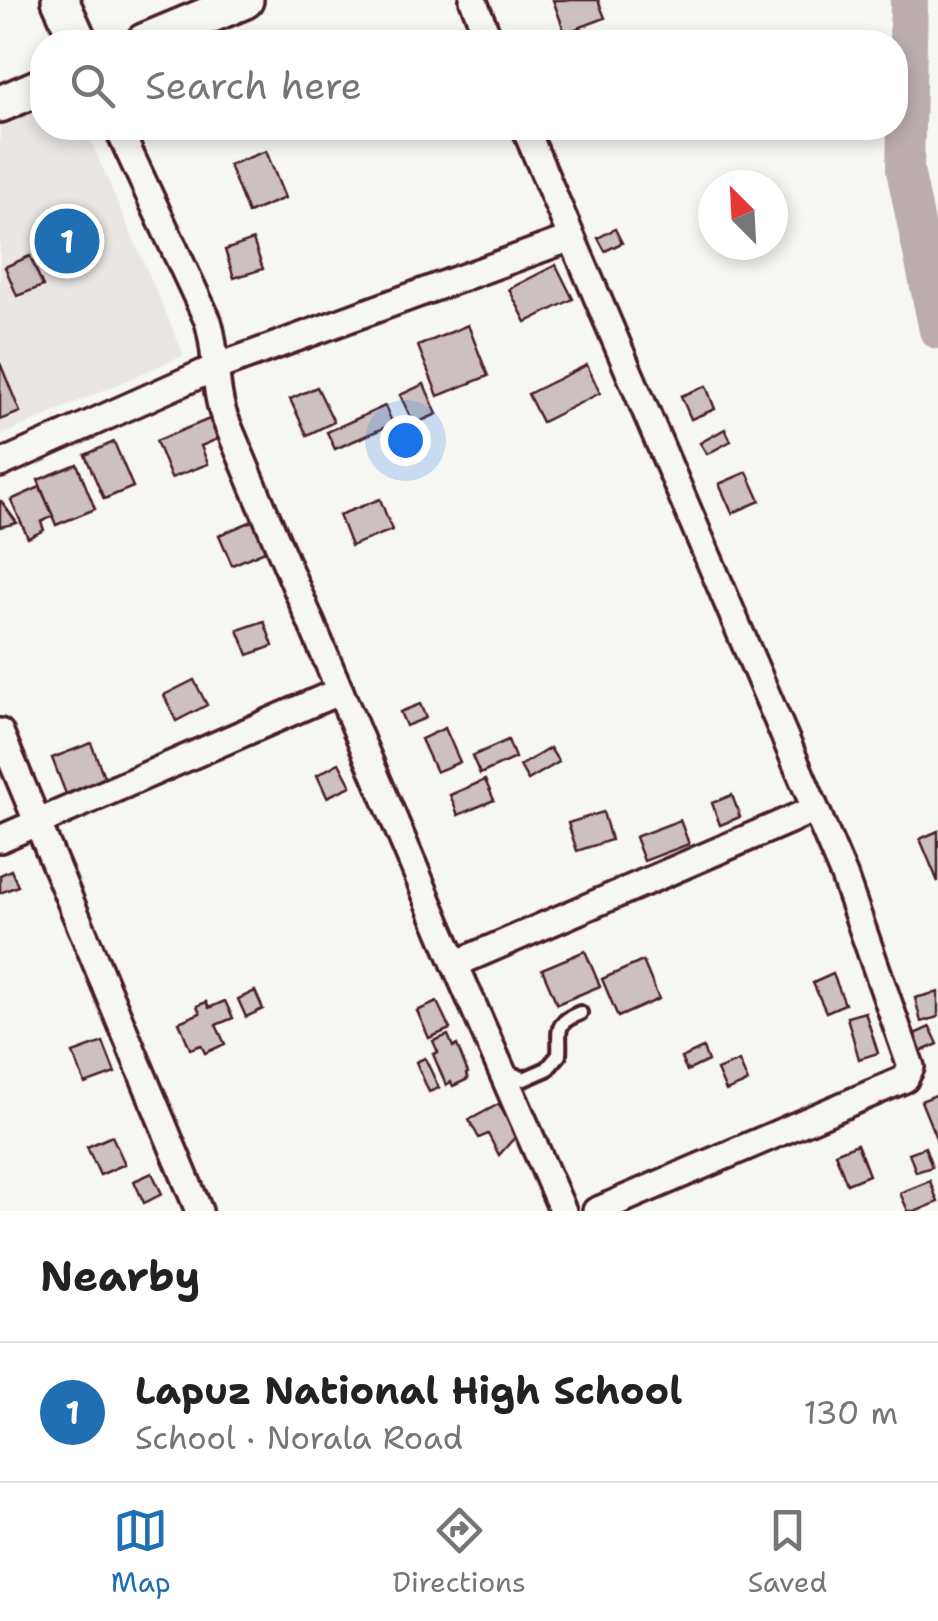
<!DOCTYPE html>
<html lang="en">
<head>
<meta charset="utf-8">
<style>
	:root { --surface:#fff; --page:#f6f6f6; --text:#222; --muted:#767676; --line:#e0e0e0; --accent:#1f6fb2 }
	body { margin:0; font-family:"Shantell Sans",sans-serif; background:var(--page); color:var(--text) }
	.compass { position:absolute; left:698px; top:170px; width:90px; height:90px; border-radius:50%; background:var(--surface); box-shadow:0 5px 15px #0003; rotate:336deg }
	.you { position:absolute; left:405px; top:440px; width:35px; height:35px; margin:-25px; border:8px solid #fff; border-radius:50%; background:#1a73e8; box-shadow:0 0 0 15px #1a73e833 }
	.badge { display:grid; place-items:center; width:65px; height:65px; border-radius:50%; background:var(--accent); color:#fff; font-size:32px; font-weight:700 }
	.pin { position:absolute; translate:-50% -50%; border:5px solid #fff; box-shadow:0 2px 10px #0006 }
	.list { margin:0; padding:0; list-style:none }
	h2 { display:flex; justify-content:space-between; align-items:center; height:130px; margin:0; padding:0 40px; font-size:42px }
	h2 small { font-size:32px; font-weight:400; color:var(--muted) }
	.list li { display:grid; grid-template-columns:65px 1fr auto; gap:30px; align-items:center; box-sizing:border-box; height:140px; padding:0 40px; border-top:2px solid var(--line) }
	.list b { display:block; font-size:38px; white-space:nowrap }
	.list p { margin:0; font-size:32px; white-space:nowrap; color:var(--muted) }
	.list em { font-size:32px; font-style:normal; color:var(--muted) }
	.icon { flex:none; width:55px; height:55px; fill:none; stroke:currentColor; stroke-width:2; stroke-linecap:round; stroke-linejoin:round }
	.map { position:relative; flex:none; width:938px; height:1211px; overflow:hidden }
	.search { position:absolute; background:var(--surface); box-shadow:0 5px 15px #0003; left:30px; right:30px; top:30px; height:110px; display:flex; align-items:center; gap:25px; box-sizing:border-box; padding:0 35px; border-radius:40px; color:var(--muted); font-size:38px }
	.sheet { height:270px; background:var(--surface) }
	nav { display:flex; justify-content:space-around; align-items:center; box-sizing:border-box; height:140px; border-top:2px solid var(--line); background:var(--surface); font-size:28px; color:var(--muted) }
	nav a { display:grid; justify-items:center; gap:5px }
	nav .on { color:var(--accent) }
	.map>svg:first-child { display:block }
</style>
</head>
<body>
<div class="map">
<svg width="938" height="1211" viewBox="0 0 938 1211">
	<rect width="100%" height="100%" fill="#f6f6f2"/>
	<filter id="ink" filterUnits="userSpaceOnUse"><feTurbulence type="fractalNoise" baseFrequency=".01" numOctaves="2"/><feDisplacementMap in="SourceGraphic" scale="20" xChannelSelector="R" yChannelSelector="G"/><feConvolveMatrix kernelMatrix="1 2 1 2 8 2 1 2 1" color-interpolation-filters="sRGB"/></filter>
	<g filter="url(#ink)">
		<!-- built -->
		<polygon fill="#e9e6e3" points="42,101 42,128 85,128 184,355 0,436 0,120"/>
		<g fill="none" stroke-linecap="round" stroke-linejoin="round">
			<!-- river -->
			<polyline stroke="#bbadae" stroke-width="38" points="909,0 905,170 938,330"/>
		</g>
		<!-- building -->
		<g fill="#ccc1c0" stroke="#4a1f2b" stroke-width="2.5">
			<polygon points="553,0 598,0 605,18 565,33"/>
			<polygon points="266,151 285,198 248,213 229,165"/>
			<polygon points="615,229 622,243 605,251 598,238"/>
			<polygon points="253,240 263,269 234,278 225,250"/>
			<polygon points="30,256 43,286 17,296 5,267"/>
			<polygon points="556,265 573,299 526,322 509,289"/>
			<polygon points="468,325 488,376 438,396 418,346"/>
			<polygon points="0,363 20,412 0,420"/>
			<polygon points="587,365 600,393 542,422 528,394"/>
			<polygon points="424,384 437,414 414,424 400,395"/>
			<polygon points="706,386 715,409 691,419 681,396"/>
			<polygon points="317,387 334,422 307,435 290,399"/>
			<polygon points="385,406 393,424 335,449 327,432"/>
			<polygon points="212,418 220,438 201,446 208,464 171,478 156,441"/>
			<polygon points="725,429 731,441 707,454 700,443"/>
			<polygon points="114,442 133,487 104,499 85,455"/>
			<polygon points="77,464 95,509 56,525 38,480"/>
			<polygon points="747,472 760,501 732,513 719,484"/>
			<polygon points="40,487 53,516 41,522 44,530 28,538 11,500"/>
			<polygon points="380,499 392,530 351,546 339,515"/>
			<polygon points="0,501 1,501 17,523 0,527"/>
			<polygon points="255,520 267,550 232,565 219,535"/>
			<polygon points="264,621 273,646 248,655 238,630"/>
			<polygon points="194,680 207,705 176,721 164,695"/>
			<polygon points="420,704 426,718 406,726 400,712"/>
			<polygon points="445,728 460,762 436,772 421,739"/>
			<polygon points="508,740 515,758 480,774 472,756"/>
			<polygon points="91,743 105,779 66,794 52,758"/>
			<polygon points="550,748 559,762 528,780 520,766"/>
			<polygon points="339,763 351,786 327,797 317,775"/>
			<polygon points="485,780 494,800 458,815 450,795"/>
			<polygon points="732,795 740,817 720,825 712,803"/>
			<polygon points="603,812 611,840 577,851 568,823"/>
			<polygon points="680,820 689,844 644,861 635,837"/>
			<polygon points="938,831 938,882 920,839"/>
			<polygon points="11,870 18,886 0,893 0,875"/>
			<polygon points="585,951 600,986 557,1004 542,969"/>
			<polygon points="643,961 659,999 618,1017 602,979"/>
			<polygon points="833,974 845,1004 826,1012 813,983"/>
			<polygon points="255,991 263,1009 246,1017 238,999"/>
			<polygon points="938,992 938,1017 921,1022 915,998"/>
			<polygon points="225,1001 233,1018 216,1025 225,1044 205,1053 201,1045 190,1049 179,1022 200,1013 197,1006 206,1002 209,1008"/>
			<polygon points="437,1002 450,1029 429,1038 417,1011"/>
			<polygon points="865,1012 878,1053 859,1059 847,1017"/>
			<polygon points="930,1027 938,1044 917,1053 910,1036"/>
			<polygon points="448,1035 453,1047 457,1045 468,1073 466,1074 468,1079 453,1086 451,1082 446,1085 433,1054 438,1052 433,1041"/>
			<polygon points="103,1042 115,1073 85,1084 73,1053"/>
			<polygon points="703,1048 708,1061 687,1071 681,1058"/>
			<polygon points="425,1058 439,1088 429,1092 416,1062"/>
			<polygon points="739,1061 748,1082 726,1091 717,1070"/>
			<polygon points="938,1094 938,1143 921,1101"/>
			<polygon points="499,1104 516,1136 499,1155 488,1134 479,1138 469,1120"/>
			<polygon points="112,1136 125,1164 100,1175 87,1147"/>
			<polygon points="857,1144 869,1175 847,1184 835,1153"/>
			<polygon points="925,1147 932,1167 916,1172 909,1153"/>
			<polygon points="152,1173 162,1194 144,1203 134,1181"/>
			<polygon points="930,1181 938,1202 917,1211 908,1211 900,1193"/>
		</g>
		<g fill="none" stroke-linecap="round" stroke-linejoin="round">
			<!-- lane casing -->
			<g stroke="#4a1f2b" stroke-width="20">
				<path id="lane" d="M 502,1070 L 524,1079 L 547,1069 L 559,1055 C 561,1031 552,1024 580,1013"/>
			</g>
			<!-- street casing -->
			<g stroke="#4a1f2b" stroke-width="32">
				<g id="street">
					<polyline points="473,0 490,42"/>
					<path d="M 118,128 L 208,321 C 218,353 213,385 224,416 L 455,964 L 563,1211"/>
					<polyline points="525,128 844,876 911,1067 905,1079 596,1211"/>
					<polyline points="0,464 217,367 571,238"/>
					<polyline points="0,732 199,1211"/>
					<polyline points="0,839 340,691"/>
					<polyline points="455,964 815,809"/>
				</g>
			</g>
			<!-- secondary casing -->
			<g stroke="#4a1f2b" stroke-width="42">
				<g id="secondary">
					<polyline points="60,0 79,42"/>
					<polyline points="144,42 245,0"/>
					<polyline points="0,104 42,86"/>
				</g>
			</g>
			<!-- lane -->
			<use href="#lane" stroke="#f6f6f2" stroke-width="12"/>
			<!-- street -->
			<use href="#street" stroke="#f6f6f2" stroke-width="25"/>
			<!-- secondary -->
			<use href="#secondary" stroke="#f6f6f2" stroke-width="35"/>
		</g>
	</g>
</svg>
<svg class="compass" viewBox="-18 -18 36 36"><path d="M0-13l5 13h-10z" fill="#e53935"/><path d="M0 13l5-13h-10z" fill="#767676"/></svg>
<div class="you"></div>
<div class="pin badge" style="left:67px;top:241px">1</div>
<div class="search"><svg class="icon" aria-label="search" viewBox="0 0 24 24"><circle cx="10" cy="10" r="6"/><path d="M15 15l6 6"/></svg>Search here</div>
</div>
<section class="sheet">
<h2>Nearby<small></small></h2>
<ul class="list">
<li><span class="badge">1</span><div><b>Lapuz National High School</b><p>School · Norala Road</p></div><em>130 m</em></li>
</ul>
</section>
<nav>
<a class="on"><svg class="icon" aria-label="map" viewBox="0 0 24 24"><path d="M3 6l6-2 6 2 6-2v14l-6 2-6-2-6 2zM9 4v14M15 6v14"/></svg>Map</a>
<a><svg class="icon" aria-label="directions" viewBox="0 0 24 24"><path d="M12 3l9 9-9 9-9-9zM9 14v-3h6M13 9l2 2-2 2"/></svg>Directions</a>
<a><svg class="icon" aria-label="saved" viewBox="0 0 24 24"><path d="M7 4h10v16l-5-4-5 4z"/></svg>Saved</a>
</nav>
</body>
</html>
